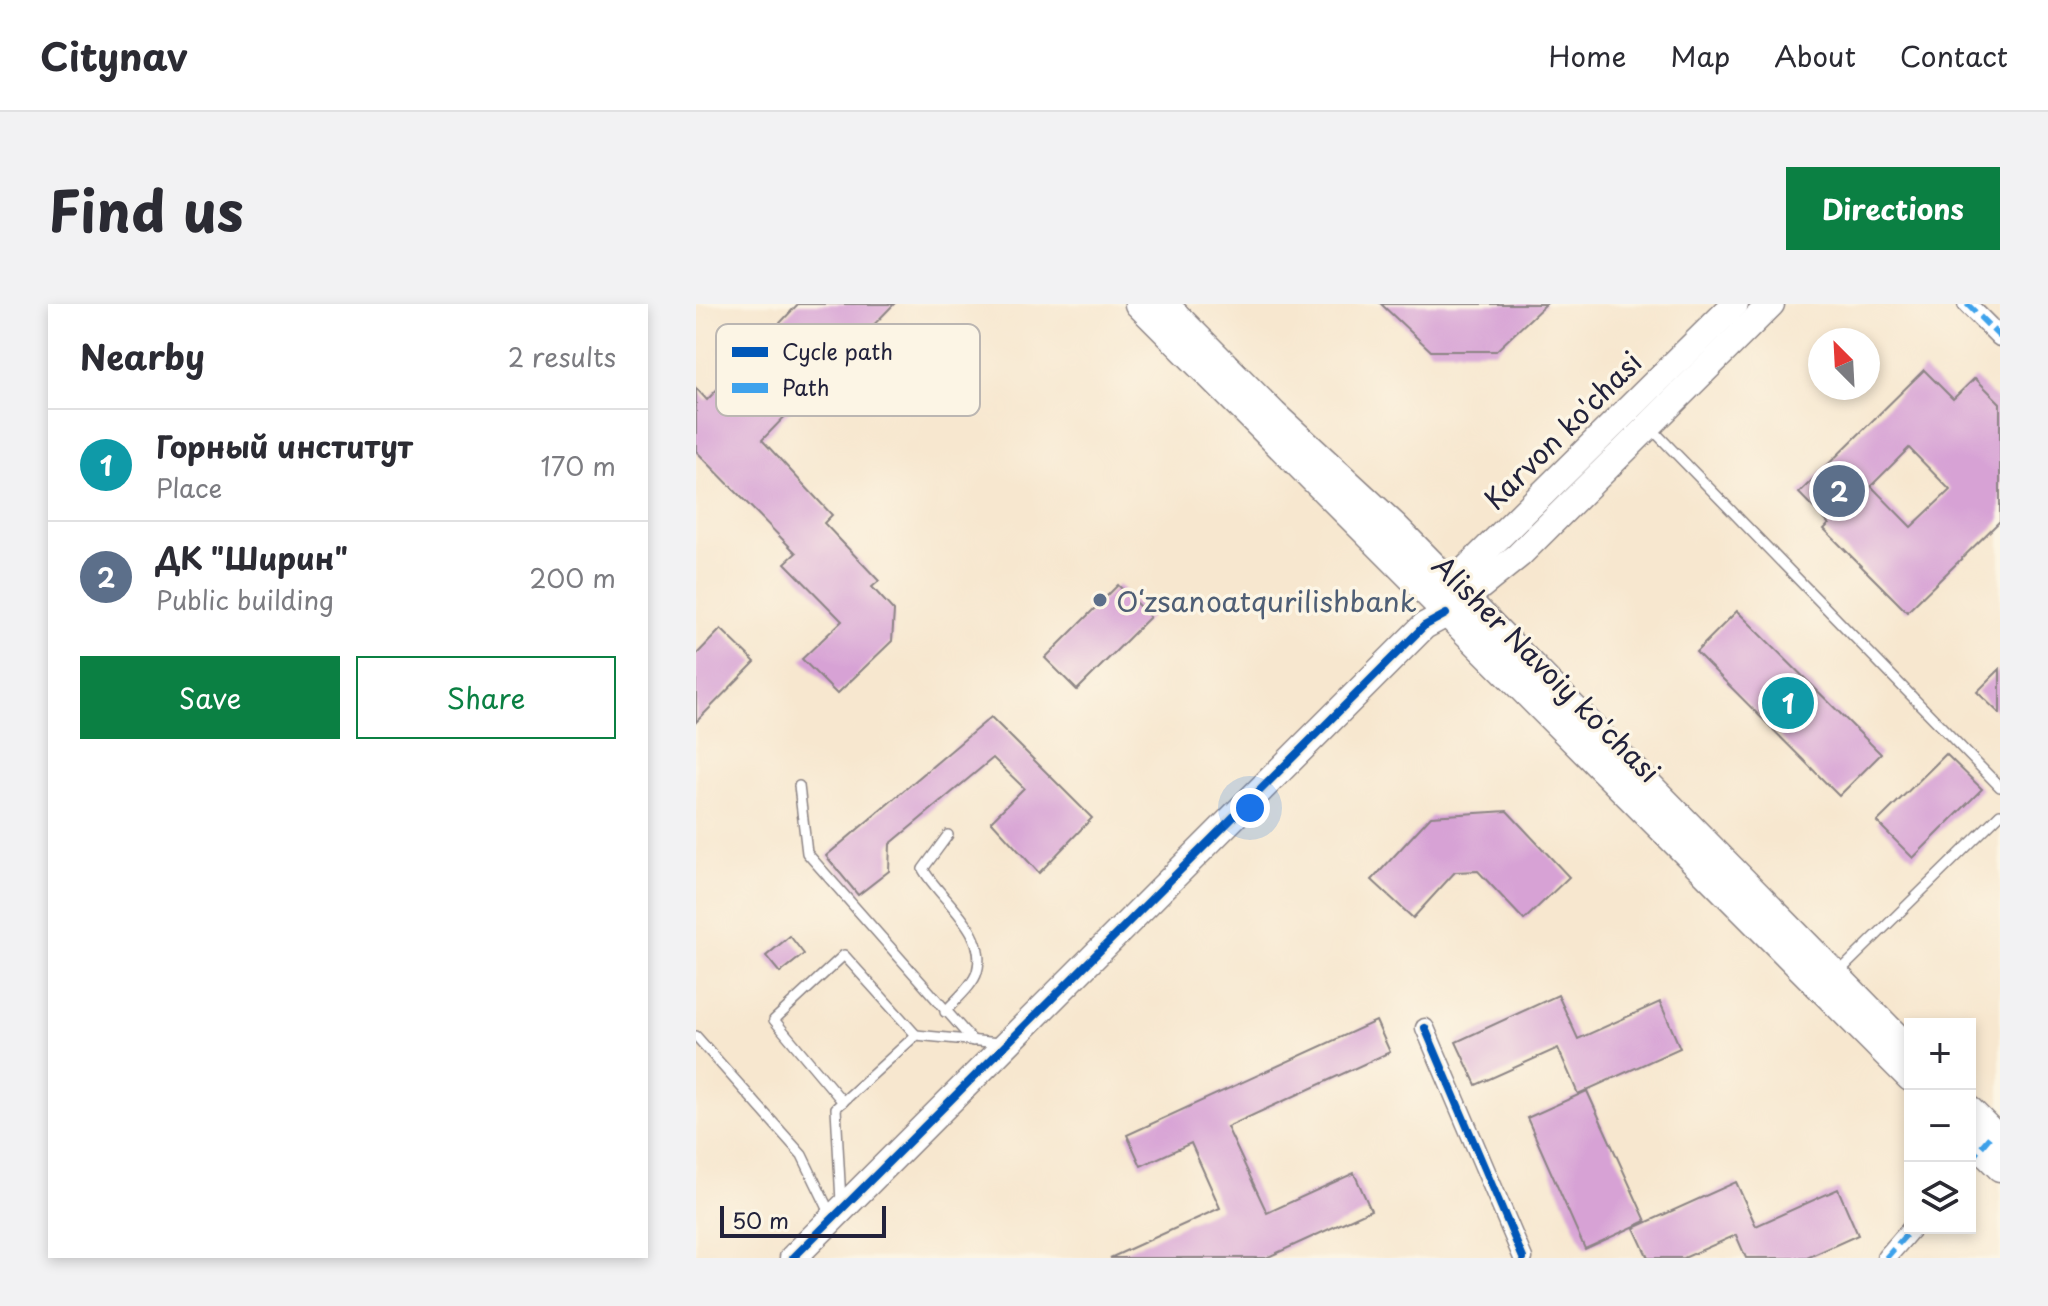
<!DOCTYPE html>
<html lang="en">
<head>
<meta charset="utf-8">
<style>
	:root { --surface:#fff; --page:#f2f2f3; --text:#2b2b33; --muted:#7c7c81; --line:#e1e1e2; --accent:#0b8043 }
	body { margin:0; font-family:"Playpen Sans",sans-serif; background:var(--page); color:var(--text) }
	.controls { position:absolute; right:24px; bottom:24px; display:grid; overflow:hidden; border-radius:0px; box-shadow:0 4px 12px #0003 }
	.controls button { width:72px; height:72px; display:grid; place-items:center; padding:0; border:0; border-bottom:2px solid var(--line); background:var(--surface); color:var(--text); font:40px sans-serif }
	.compass { position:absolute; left:1112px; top:24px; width:72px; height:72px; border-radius:50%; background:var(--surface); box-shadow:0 4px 12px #0003; rotate:336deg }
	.scale { position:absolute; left:24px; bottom:20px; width:166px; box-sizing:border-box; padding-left:8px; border:4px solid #22223b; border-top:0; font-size:22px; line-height:28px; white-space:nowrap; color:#22223b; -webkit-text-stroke:6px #fcf5e5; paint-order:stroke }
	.you { position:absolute; left:554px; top:504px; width:28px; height:28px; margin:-20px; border:6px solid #fff; border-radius:50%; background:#1a73e8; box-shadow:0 0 0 12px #1a73e833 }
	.badge { display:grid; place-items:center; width:52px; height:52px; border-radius:50%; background:var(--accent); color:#fff; font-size:26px; font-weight:700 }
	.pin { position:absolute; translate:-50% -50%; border:4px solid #fff; box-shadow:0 2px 8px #0006 }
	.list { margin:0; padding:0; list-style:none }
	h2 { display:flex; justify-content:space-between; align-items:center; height:104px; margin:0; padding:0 32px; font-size:34px }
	h2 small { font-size:26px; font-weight:400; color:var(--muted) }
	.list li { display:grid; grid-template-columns:52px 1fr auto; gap:24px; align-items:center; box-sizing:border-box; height:112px; padding:0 32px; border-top:2px solid var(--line) }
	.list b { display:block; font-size:30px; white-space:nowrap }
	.list p { margin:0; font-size:26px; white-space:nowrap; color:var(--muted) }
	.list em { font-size:26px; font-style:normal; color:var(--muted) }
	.actions { display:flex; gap:16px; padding:24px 32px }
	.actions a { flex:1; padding:18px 0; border:2px solid var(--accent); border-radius:0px; text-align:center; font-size:28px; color:var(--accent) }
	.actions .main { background:var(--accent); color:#fff }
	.icon { flex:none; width:44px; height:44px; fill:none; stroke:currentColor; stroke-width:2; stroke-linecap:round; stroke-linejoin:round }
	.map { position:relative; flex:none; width:1304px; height:954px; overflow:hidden; border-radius:0px }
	header { display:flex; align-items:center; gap:48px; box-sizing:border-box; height:112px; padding:0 40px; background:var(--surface); border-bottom:2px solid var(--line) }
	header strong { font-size:38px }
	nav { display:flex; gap:44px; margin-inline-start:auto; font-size:28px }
	.intro { display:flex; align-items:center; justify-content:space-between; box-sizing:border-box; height:192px; padding:0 48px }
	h1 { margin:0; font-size:56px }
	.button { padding:20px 36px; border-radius:0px; background:var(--accent); color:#fff; font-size:28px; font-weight:700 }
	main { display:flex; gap:48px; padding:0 48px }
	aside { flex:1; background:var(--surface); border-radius:0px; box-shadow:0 4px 12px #0003 }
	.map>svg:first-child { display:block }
</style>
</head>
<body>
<header>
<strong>Citynav</strong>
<nav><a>Home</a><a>Map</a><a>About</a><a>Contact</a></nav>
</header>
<div class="intro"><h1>Find us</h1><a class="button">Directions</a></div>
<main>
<aside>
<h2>Nearby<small>2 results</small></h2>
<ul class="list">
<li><span class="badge" style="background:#0f9aa8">1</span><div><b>Горный институт</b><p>Place</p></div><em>170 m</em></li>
<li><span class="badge" style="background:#5c6f8a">2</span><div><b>ДК &quot;Ширин&quot;</b><p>Public building</p></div><em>200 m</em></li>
</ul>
<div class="actions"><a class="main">Save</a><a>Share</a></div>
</aside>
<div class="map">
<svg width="1304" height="954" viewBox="0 0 1304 954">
	<rect width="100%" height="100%" fill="#fcf5e5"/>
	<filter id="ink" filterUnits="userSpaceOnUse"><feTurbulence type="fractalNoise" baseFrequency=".0125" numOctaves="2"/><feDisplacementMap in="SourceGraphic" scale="16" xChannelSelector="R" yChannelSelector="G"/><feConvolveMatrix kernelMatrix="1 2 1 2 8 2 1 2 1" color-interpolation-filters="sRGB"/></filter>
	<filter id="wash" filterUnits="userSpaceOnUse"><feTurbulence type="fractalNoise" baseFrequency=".006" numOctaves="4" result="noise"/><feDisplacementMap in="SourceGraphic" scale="32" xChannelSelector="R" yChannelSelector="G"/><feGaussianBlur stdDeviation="1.8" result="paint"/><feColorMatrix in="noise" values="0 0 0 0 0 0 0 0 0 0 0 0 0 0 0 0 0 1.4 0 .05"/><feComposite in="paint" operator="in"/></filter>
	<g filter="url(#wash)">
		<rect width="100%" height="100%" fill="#f7e7cf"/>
		<g id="blocks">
			<!-- building -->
			<g fill="#d7a2d5" fill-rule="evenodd">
				<polygon points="102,0 198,0 66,136 136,211 128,219 183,277 176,283 198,307 196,337 141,390 106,355 146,317 89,259 100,249 0,147 0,84 11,96"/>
				<polygon points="685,0 850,0 800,47 735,47"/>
				<path d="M 1228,66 L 1257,95 L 1279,74 L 1304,99 L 1304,217 L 1211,308 L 1128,225 L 1133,220 L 1103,189 ZM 1213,144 L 1254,186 L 1215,223 L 1175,182 Z"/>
				<polygon points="422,281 454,313 381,386 349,354"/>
				<polygon points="1041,307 1185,450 1143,492 1000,348"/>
				<polygon points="25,325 59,358 0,418 0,351"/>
				<polygon points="1304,365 1304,410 1281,388"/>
				<polygon points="295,413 396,514 343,569 295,517 328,484 297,454 194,540 193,567 162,591 130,552"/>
				<polygon points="1250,450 1286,485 1217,554 1181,518"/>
				<polygon points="811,507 873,573 828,616 782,567 759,568 717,614 676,576 735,512"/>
				<polygon points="94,632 108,650 84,669 70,652"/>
				<polygon points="862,691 882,735 964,698 984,744 882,790 862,744 780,781 760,738"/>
				<polygon points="680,717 694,748 531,823 571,909 658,869 675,906 570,954 414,954 524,904 495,839 445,862 431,831"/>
				<polygon points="891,787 950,917 889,945 831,814"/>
				<polygon points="1040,878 1060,922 1142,885 1162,931 1111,954 1050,954 1040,931 988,954 952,954 938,924"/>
			</g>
		</g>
	</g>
	<g filter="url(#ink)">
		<use href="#blocks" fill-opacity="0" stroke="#8c8485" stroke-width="2"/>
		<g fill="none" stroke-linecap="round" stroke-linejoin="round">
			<!-- lane casing -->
			<g stroke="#8c8485" stroke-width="12">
				<g id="lane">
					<polyline points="955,124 1304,483"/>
					<polyline points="103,482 111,549 277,737"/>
					<polyline points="1141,670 1304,510"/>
					<path d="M 249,708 C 258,697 277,682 281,668 C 293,627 244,596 227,565 L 252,531"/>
					<polyline points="0,732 106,851 135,911"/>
					<polyline points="147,798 78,716 148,651 220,731"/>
					<polyline points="145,898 140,804 220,731 303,739"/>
				</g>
			</g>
			<!-- street casing -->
			<g stroke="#8c8485" stroke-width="21">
				<g id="street">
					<polyline points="1271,0 1304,33"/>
					<polyline points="729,724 827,954"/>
					<polyline points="1190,954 1216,924"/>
				</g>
			</g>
			<!-- secondary casing -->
			<g stroke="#8c8485" stroke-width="29">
				<g id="secondary">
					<polyline points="442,0 1214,774"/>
					<polyline points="469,0 578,110 699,222 1214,746"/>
					<polyline points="743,292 1039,0"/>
					<polyline points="1274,806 1304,836"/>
					<polyline points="1274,834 1304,864"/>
					<polyline points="97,954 728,322 750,310 823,251 1075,0"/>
				</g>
			</g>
			<!-- lane -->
			<use href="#lane" stroke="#fff" stroke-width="9"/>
			<!-- street -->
			<use href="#street" stroke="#fff" stroke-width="18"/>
			<!-- secondary -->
			<use href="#secondary" stroke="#fff" stroke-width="26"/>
			<!-- quiet -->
			<g stroke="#3ea2ec" stroke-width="6" stroke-dasharray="12 6" stroke-linecap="butt">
				<polyline points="1271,0 1304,33"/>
				<polyline points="1274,856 1297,829"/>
				<polyline points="1190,954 1216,924"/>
			</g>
			<!-- cycleway casing -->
			<g stroke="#fcf5e5" stroke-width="13">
				<g id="cycleway">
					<polyline points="729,724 827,954"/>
					<polyline points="97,954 728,322 750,310"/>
				</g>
			</g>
			<!-- cycleway -->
			<use href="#cycleway" stroke="#0057b8" stroke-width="8"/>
		</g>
	</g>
	<!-- markers -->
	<circle fill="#5c6f8a" stroke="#fcf5e5" stroke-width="3" cx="404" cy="296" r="8"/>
	<g text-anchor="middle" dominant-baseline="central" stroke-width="7" stroke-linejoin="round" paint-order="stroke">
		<!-- street labels -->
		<g font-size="28" fill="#22223b" stroke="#fcf5e5">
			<text transform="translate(866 126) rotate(-45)">Karvon ko'chasi</text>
			<text transform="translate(851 364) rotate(45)">Alisher Navoiy ko'chasi</text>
		</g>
		<!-- service labels -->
		<g font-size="28" fill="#4e5e75" stroke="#fcf5e5" text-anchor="start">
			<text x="420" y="296">Oʻzsanoatqurilishbank</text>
		</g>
	</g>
	<!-- legend -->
	<rect x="20" y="20" width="264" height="92" rx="12" fill="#fcf5e5" stroke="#bbb6b2" stroke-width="2"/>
	<rect x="36" y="43" width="36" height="10" fill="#0057b8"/>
	<rect x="36" y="79" width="36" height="10" fill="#3ea2ec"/>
	<g font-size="22" fill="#22223b">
		<text x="86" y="56">Cycle path</text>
		<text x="86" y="92">Path</text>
	</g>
</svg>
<div class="controls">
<button>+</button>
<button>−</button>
<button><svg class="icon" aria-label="layers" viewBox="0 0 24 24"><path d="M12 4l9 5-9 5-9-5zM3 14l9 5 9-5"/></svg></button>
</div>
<svg class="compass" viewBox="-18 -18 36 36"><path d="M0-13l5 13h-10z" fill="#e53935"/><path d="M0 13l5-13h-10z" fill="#7c7c81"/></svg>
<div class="scale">50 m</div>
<div class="you"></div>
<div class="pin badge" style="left:1092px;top:399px;background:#0f9aa8">1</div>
<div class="pin badge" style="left:1143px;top:187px;background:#5c6f8a">2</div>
</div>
</main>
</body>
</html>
